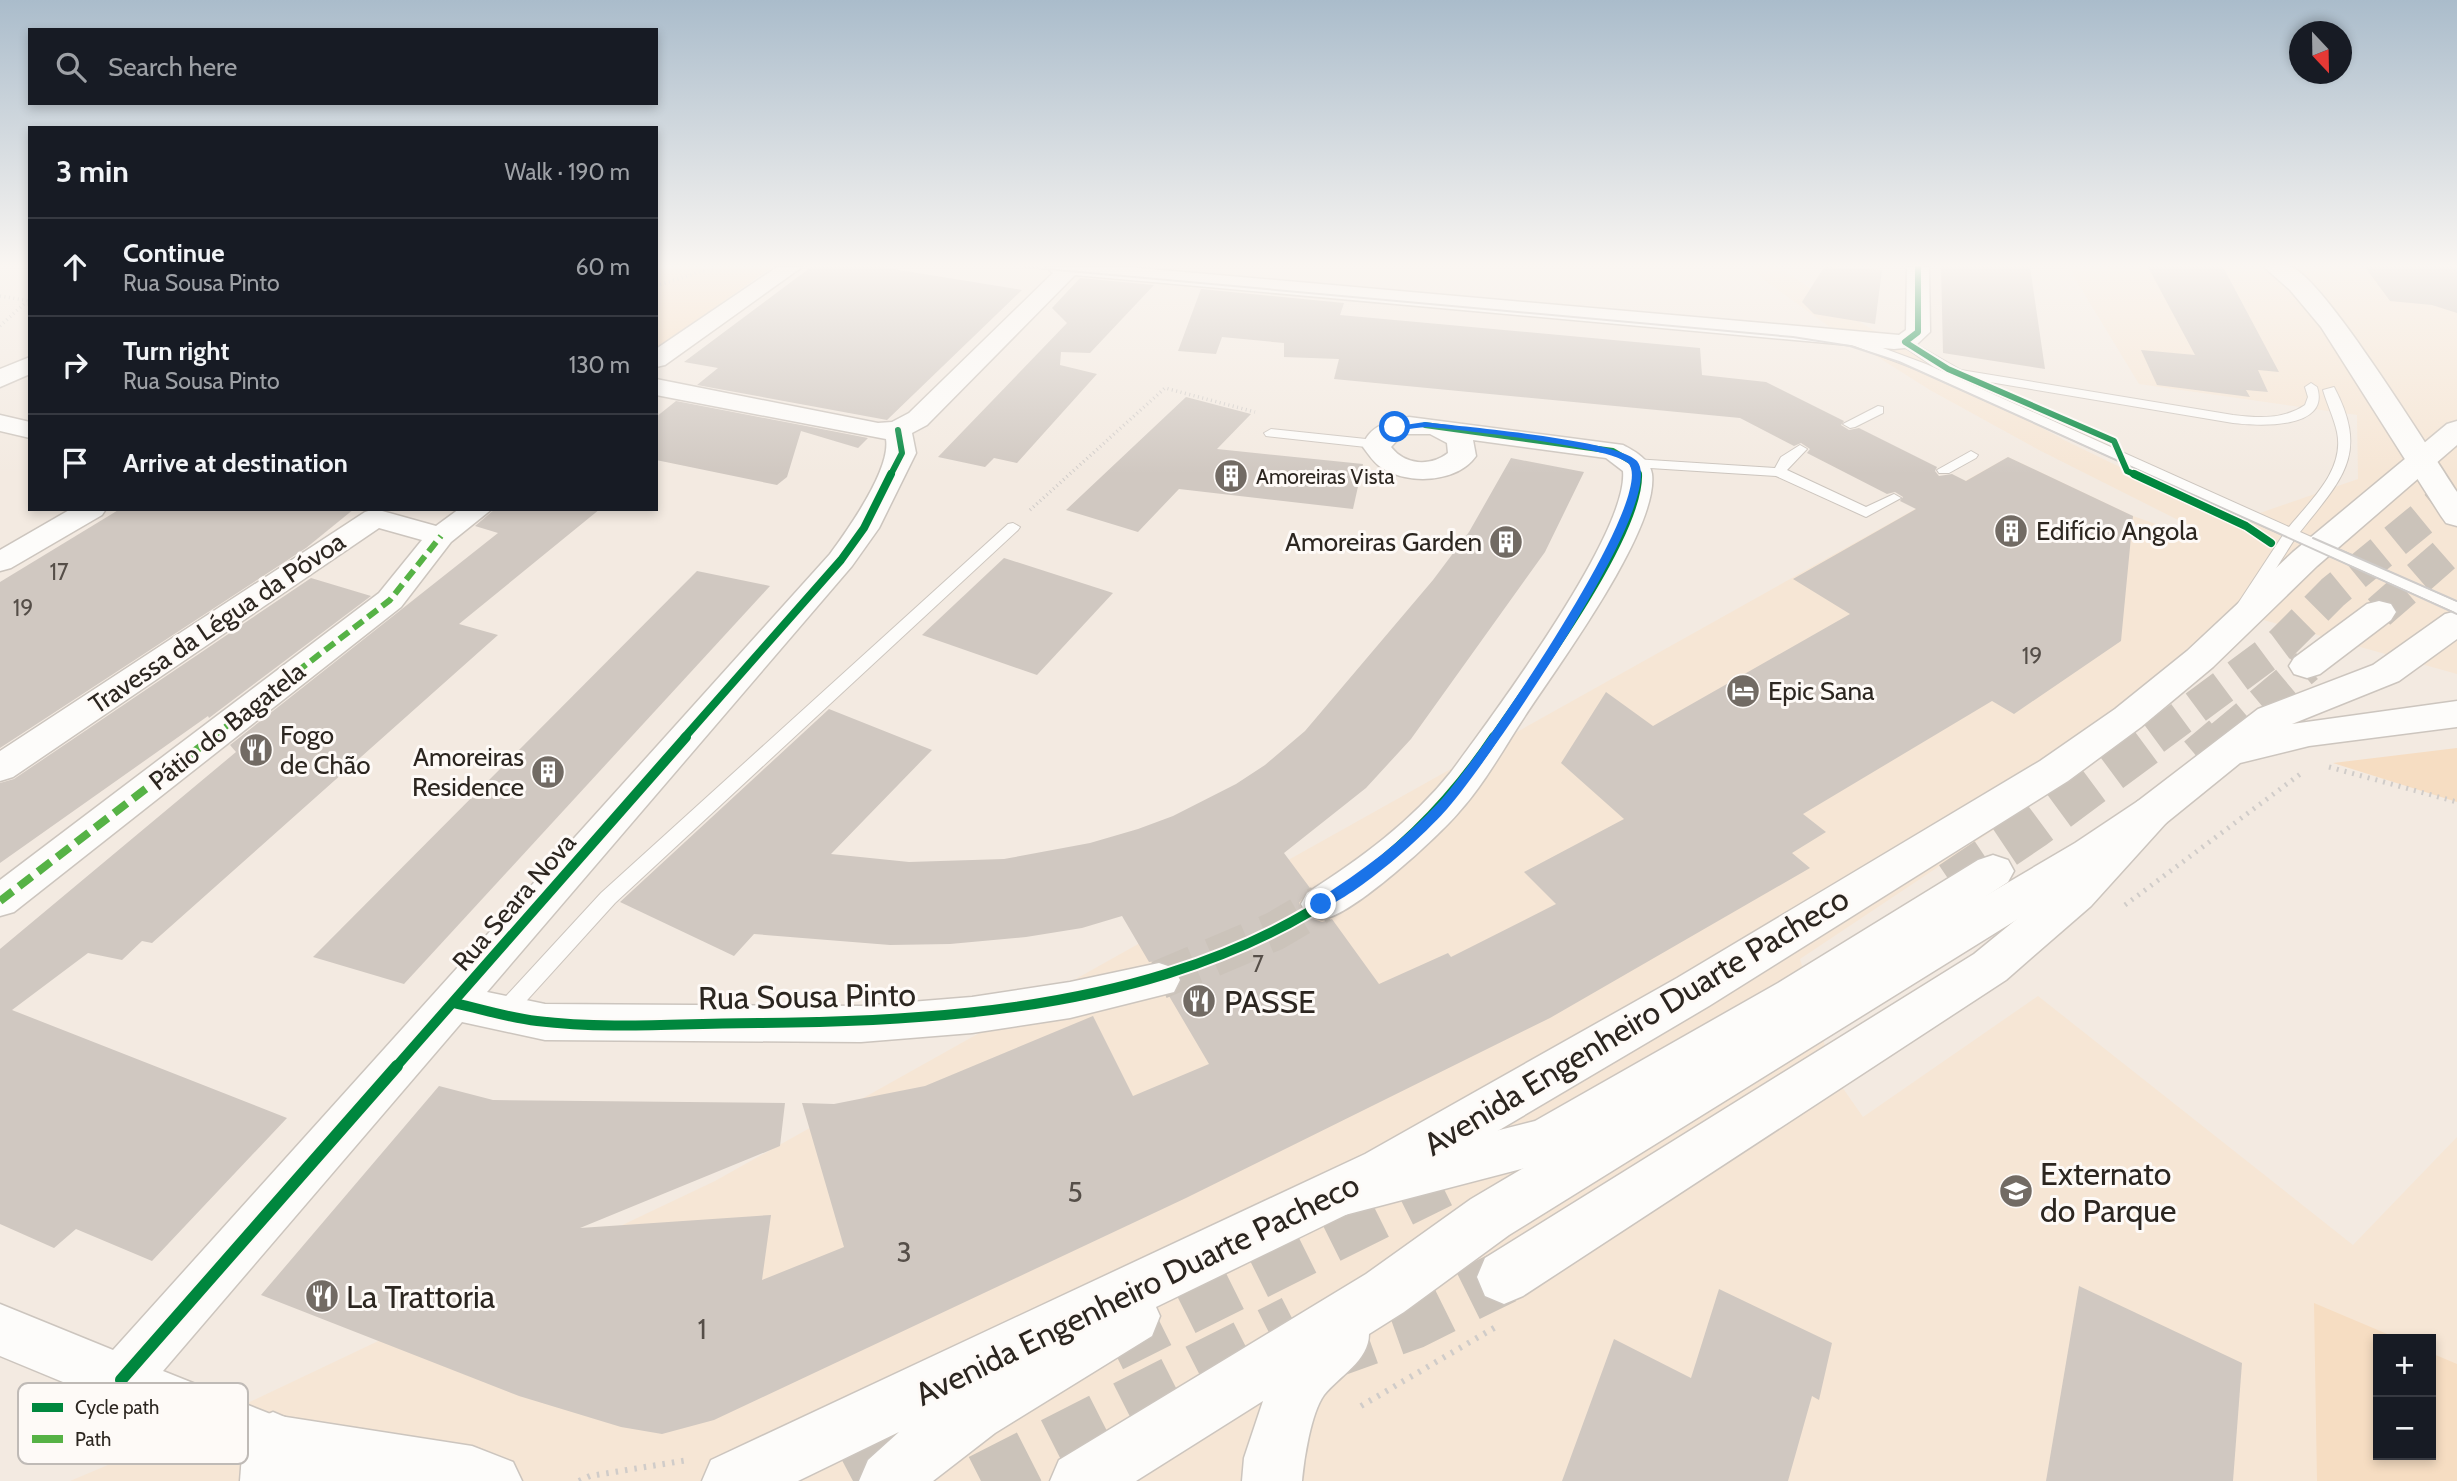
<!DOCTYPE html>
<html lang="en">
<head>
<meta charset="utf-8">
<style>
	:root { --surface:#171b24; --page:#20242c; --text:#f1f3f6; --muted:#9ea1a6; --line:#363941 }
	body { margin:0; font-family:Cabin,sans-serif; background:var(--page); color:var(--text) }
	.controls { position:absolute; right:21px; bottom:21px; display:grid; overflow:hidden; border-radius:0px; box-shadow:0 4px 10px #0003 }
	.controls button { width:63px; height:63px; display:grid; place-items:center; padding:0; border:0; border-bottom:2px solid var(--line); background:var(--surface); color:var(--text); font:35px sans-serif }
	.compass { position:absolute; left:2289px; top:21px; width:63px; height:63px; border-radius:50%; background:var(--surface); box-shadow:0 4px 10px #0003; rotate:158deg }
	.stop { position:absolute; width:21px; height:21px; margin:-16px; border:5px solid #1a73e8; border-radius:50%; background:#fff }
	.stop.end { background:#1a73e8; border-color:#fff; box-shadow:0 2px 7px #0008 }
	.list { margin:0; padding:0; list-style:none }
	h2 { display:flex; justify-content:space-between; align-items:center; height:91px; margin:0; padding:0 28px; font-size:30px }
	h2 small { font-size:23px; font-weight:400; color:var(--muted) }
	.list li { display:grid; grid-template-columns:46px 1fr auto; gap:21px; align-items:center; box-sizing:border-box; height:98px; padding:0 28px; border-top:2px solid var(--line) }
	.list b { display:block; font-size:26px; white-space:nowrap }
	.list p { margin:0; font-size:23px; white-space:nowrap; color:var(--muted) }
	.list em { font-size:23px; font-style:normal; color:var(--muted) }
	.icon { flex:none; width:38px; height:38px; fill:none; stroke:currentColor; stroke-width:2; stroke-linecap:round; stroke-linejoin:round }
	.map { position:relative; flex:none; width:2457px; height:1481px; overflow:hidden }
	.search { position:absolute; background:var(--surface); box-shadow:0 4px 10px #0003; left:28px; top:28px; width:630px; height:77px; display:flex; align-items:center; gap:18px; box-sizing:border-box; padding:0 24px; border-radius:0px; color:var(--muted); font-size:26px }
	.panel { position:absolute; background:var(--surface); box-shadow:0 4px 10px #0003; left:28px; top:126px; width:630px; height:385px; border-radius:0px }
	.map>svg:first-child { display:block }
</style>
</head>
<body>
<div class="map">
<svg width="2457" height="1481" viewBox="0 0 2457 1481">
	<rect width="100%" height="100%" fill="#f3eae1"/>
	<!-- built -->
	<path fill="#f6e6d5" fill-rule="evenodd" d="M 1746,267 L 1779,267 L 1855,319 L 1957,381 L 2064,440 L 2234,522 L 2358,479 L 2357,415 L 2139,384 L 2068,267 L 2457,267 L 2457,674 L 2260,619 L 2106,747 L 2013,817 L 1800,959 L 1833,1074 L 1863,1117 L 2038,996 L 2353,1245 L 2457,1137 L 2457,1481 L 70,1481 L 191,1430 L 715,1181 L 2008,457 L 2133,516 L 2173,530 L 2200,531 L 2039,450 L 1930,390 L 1827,325 ZM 2378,1339 L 2431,1339 L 2431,1455 L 2378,1455 Z"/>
	<!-- green -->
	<g fill="#f6ddc2">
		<polygon points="656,267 772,267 656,350"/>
		<polygon points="2457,748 2457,802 2333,763"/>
		<polygon points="2314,1303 2399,1339 2378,1339 2378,1455 2431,1455 2431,1353 2457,1364 2457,1481 2317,1481"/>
	</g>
	<!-- building -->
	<g fill="#d0c8c1">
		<polygon points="811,267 881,267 1022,290 887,420 697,385 718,368 684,362"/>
		<polygon points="1824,267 1882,270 1875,324 1814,314 1802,302"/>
		<polygon points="1941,267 2030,267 2045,369 1943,353"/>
		<polygon points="2148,267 2223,267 2279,372 2258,370 2268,392 2246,390 2250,397 2157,385 2141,350 2195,355"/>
		<polygon points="2365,267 2457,267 2457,313 2432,305 2390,301"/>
		<polygon points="1080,278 1154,285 1090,353 1061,352 1060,365 1097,374 1017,463 994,458 985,467 938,457 1067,323 1052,308"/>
		<polygon points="1201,289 1344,303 1340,315 1700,348 1702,375 1766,382 1844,421 1841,425 1849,430 1859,428 1937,467 1935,471 1939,476 1952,474 1966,481 2008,457 2133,516 2121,641 2014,714 1992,701 1803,814 1826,832 1792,853 1810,868 1550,1018 1186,1198 714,1420 662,1434 621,1427 519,1396 261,1295 439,1086 493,1100 785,1103 780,1146 580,1228 771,1215 762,1280 844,1247 802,1103 834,1104 925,1086 1093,1016 1133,1096 1209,1064 1169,996 1176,993 1182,981 1176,967 1160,961 1149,962 1122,916 1082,928 1026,937 950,944 890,945 754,934 734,956 620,902 829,709 932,750 831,854 909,862 1004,859 1090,843 1138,829 1173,816 1236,784 1265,765 1305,731 1433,580 1469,532 1511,458 1584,472 1545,552 1411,739 1366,788 1284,853 1310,888 1299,903 1305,916 1322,922 1332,919 1379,984 1448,953 1451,957 1556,904 1524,872 1624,819 1561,763 1606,692 1653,726 1850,614 1793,579 1916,509 1900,501 1903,497 1895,492 1887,494 1807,453 1810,449 1801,443 1794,446 1740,418 1334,379 1339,359 1284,357 1284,343 1222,337 1216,354 1178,351"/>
		<polygon points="1186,397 1251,414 1217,449 1363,464 1353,509 1179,489 1138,532 1066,510"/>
		<polygon points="676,401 868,438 858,448 801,431 787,477 777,485 656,460 656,417"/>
		<polygon points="120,509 354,509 306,548 0,748 0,582"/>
		<polygon points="495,509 600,509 459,624 498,635 152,943 142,941 122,960 88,953 12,1010 287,1118 152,1261 76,1229 54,1248 0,1224 0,949 236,752 230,745 498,533 475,526"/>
		<polygon points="1004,558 1113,593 1037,675 922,635"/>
		<polygon points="697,571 770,586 404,984 313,957"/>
		<polygon points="311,578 371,596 209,718 208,716 0,863 0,783 14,779"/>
		<polygon points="2079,1286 2242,1363 2233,1481 2046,1481"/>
		<polygon points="1719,1289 1832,1343 1819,1400 1812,1396 1788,1481 1562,1481 1614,1339 1691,1378"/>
	</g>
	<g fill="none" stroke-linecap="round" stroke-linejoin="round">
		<!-- street-tunnel -->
		<polyline stroke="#cbc3ba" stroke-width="39" stroke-dasharray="39 19" stroke-linecap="butt" points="1159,980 1275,931 1321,904"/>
		<!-- highway-tunnel-far2 -->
		<g stroke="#cbc3ba" stroke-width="34" stroke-dasharray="34 18" stroke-linecap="butt">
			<polyline points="2379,612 2457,544"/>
			<polyline points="2154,738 2281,644 2333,592 2457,490"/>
			<polyline points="2221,738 2307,666"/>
		</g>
		<!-- highway-tunnel-far1 -->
		<g stroke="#cbc3ba" stroke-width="43" stroke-dasharray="43 22" stroke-linecap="butt">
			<polyline points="2198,758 2223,737"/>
			<polyline points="1951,883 2033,828 2156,737"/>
		</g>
		<!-- highway-tunnel -->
		<g stroke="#cbc3ba" stroke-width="54" stroke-dasharray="54 27" stroke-linecap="butt">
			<polyline points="1111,1345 1440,1181"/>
			<polyline points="1318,1356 1413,1322 1504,1277"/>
			<polyline points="853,1481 906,1453"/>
			<polyline points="981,1481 1294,1322"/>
		</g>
		<!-- lane casing -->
		<g stroke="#ccc5be" stroke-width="2">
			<g id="lane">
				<path d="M 1848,335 L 1926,364 L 2289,527 C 2311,500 2345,470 2337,432 C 2334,418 2327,404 2323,390 L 2334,387 C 2370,455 2341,480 2300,532 L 2457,602 L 2457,613 L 2294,540 L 2249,611 L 2237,611 L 2235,608 L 2283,535 L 1918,370 L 1844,342 L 1844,336 Z"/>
				<path d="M 1905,338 L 1961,370 L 2233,415 C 2258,418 2283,420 2305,405 L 2308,397 L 2305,387 L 2311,383 L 2317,387 C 2331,430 2258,426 2233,423 L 1954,376 L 1934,367 L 1901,345 L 1899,342 Z"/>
				<polygon points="1878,406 1883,407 1883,413 1855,427 1850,428 1843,424"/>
				<polygon points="1271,429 1366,439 1378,436 1385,440 1366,447 1266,436 1264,433"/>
				<polygon points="1800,445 1807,449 1787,470 1866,507 1894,494 1901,498 1866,517 1776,476 1634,467 1627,463 1634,459 1775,468 1781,457"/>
				<polygon points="1971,451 1978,455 1976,458 1949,473 1939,473 1937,470"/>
				<polygon points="1013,523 1020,527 1018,530 615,903 510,1019 503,1022 496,1019 492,1013 496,1007 601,893 1008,524"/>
			</g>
		</g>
		<!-- street casing -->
		<g stroke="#ccc5be" stroke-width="3">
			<g id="street">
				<polygon points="777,267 802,267 665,365 656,367 656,349"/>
				<path d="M 1046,267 L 1127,267 L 1899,335 L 1906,330 L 1907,267 L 1929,267 L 1930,332 L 1914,347 L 1894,349 L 1075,275 L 927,425 L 912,433 L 916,453 L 879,528 L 852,566 L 487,992 L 545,1004 L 861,1006 L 972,997 L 1070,982 L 1159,963 L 1174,968 L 1180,980 L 1174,992 L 1070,1018 L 972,1033 L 861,1042 L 545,1040 L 462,1022 L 163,1371 L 273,1415 L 472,1446 L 513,1462 L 522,1481 L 273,1481 L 254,1461 L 0,1356 L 0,1304 L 113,1350 L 830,554 C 849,528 891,469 886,439 L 656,395 L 656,379 L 878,423 L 892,422 L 909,413 L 1053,273 Z"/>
				<polygon points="30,357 30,374 0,387 0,369"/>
				<polygon points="0,415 30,422 30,438 0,431"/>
				<path d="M 1409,417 L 1623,445 C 1634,451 1650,459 1652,474 C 1659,530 1557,667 1525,716 C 1504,748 1485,783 1459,812 C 1439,836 1351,917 1322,919 C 1318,919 1312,916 1307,915 L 1301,904 L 1307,893 C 1360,859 1411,822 1451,772 C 1491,718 1629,533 1623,471 L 1606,458 L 1473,440 L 1476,456 C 1457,483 1408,485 1382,468 C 1374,463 1369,455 1363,447 C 1367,426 1391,420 1409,417 ZM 1403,434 L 1430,434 L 1447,443 L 1448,453 C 1430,467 1405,465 1391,447 Z"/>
				<polygon points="71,509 106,509 102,515 11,568 0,571 0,550"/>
				<polygon points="375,509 436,526 459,509 492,509 451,542 401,607 14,912 0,916 0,880 379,593 422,540 379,528 13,777 0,781 0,751 365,512"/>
			</g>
		</g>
		<!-- secondary casing -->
		<g stroke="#ccc5be" stroke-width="3">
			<path id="secondary" d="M 2264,267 C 2271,266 2284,264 2291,267 C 2323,277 2432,454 2457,492 L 2457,526 L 2446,523 L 2441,516 L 2321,327 L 2290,290 Z"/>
		</g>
		<!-- primary casing -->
		<g stroke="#ccc5be" stroke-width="3">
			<g id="primary">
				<polygon points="2457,421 2457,445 2317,566 2213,667 2141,727 2068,781 1709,1006 1401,1188 1156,1307 1160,1316 1152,1336 995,1433 933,1481 859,1481 868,1460 899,1432 798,1481 702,1481 711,1460 1365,1154 1677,978 2040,761 2115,709 2187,651 2293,552 2447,424"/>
				<path d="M 2457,611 L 2457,639 L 2399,681 L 2292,724 L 2457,701 L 2457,727 L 2309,746 L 2240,763 L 2166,823 L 2105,865 L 1509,1235 L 1404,1312 L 1369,1334 C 1369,1361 1339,1376 1324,1395 C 1311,1413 1304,1459 1302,1481 L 1242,1481 L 1244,1458 L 1263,1401 L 1136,1481 L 1050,1481 L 1059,1460 L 1366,1274 L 1471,1199 L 2075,843 L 2138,801 L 2258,709 L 2373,665 L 2445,614 Z"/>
				<polygon points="273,1412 294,1421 303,1442 300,1481 240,1481 243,1442 252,1421"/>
			</g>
		</g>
		<!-- highway casing -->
		<g stroke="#ccc5be" stroke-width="3">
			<g id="highway">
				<polygon points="2379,601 2391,604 2396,612 2391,620 2320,674 2307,678 2294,674 2289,666 2294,658 2367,604"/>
				<polygon points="2152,797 2166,801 2172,812 2166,823 2091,906 2006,980 1523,1296 1504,1304 1485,1296 1477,1277 1485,1258 1974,954 2061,883 2138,801"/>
				<polygon points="1993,855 2008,860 2014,871 2008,882 1810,1011 1563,1158 1341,1216 1323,1209 1315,1192 1323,1175 1535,1121 1778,983 1978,860"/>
			</g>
		</g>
		<!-- path-far2 -->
		<g stroke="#d0ccc9" stroke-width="3.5" stroke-dasharray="1 3.5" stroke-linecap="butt">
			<polyline points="656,286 715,267"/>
			<polyline points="0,296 30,301"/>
			<polyline points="0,326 24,304 30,304"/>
			<polyline points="1030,510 1165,388 1255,412"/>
		</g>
		<!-- path-far1 -->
		<g stroke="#d0ccc9" stroke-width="5" stroke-dasharray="2 6" stroke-linecap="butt">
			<polyline points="2329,767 2457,802"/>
			<polyline points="2125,905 2303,772"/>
		</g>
		<!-- path -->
		<g stroke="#d0ccc9" stroke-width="6" stroke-dasharray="2.5 7" stroke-linecap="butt">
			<polyline points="1361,1406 1499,1325"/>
			<polyline points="579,1481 590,1476 688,1460"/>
		</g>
		<!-- lane -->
		<use href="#lane" fill="#fdfcfa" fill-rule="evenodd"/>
		<!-- street -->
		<use href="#street" fill="#fdfcfa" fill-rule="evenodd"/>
		<!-- secondary -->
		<use href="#secondary" fill="#fdfcfa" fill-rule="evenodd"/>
		<!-- primary -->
		<use href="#primary" fill="#fdfcfa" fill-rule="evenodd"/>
		<!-- highway -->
		<use href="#highway" fill="#fdfcfa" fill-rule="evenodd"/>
		<!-- tram -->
		<g stroke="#cecbc9" stroke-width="2">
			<polyline points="1024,267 1793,337 1850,346 1899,362 2457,614"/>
			<polyline points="2313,538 2457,601"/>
		</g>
		<!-- quiet-far1 -->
		<polyline stroke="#56b245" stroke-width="6" stroke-dasharray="12 6" stroke-linecap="butt" points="211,738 390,600 441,536"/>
		<!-- quiet -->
		<polyline stroke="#56b245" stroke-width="8" stroke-dasharray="16 8" stroke-linecap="butt" points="0,901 213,737"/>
		<!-- cycleway-far3 casing -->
		<g stroke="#fefaf7" stroke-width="10">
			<g id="cycleway-far3">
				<polyline points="1918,267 1918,332 1905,342 1948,369 2114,441 2127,471 2138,476"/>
				<polyline points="1425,425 1613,451 1632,462 1638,476"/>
				<polyline points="890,476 902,453 898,430"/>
			</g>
		</g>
		<!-- cycleway-far2 casing -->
		<g stroke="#fefaf7" stroke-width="11">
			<g id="cycleway-far2">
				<polyline points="2134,474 2246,526 2271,543"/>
				<polyline points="684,738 841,560 864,528 891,474"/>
				<path d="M 1493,738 C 1529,685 1641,534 1638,474"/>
			</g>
		</g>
		<!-- cycleway-far1 casing -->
		<g stroke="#fefaf7" stroke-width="14">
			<g id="cycleway-far1">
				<path d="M 454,1003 C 482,1009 509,1018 537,1021 C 610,1030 686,1023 759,1023 C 1038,1021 1326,988 1494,737"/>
				<polyline points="395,1068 686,737"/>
			</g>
		</g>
		<!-- cycleway casing -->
		<g stroke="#fefaf7" stroke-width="17">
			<polyline id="cycleway" points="121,1380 397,1066"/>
		</g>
		<!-- cycleway-far3 -->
		<use href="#cycleway-far3" stroke="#00873e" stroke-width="6"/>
		<!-- cycleway-far2 -->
		<use href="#cycleway-far2" stroke="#00873e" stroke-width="8"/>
		<!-- cycleway-far1 -->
		<use href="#cycleway-far1" stroke="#00873e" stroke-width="10"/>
		<!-- cycleway -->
		<use href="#cycleway" stroke="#00873e" stroke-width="12"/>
	</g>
	<!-- sky -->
	<linearGradient id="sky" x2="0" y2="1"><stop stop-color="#aabccb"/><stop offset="0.56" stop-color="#faf6f2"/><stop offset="1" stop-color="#faf6f2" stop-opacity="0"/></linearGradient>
	<rect width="2457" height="474" fill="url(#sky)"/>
	<!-- route -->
	<path fill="#1a73e8" d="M 1425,422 C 1461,427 1617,439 1637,461 C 1670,500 1486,763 1452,803 C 1427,834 1358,895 1321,909 L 1317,907 L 1317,900 C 1362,871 1403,841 1440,801 C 1474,765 1657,501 1629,464 C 1616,447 1456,429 1427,427 C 1415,427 1400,433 1391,427 Z"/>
	<!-- icons -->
	<defs>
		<g id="building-disc" transform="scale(1.75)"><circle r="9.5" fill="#726b64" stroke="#fefaf7"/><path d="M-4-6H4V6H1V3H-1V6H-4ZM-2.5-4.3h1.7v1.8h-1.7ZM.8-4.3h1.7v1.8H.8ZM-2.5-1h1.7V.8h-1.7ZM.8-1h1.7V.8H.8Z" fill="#fff"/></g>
		<g id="hotel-disc" transform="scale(1.75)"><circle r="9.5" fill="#726b64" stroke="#fefaf7"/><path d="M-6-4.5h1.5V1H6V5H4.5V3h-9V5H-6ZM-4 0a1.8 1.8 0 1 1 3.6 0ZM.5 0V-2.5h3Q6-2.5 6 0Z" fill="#fff"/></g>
		<g id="restaurant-disc" transform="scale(1.75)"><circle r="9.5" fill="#726b64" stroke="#fefaf7"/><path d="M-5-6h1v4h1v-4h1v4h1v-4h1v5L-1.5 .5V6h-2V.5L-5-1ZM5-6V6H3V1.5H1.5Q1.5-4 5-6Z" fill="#fff"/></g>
		<g id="school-disc" transform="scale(1.75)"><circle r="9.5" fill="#726b64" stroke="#fefaf7"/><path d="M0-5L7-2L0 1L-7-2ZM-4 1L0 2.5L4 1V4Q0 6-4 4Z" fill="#fff"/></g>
	</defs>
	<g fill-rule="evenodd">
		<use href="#building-disc" x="1231" y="476"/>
		<use href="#building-disc" x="2011" y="531"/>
		<use href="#building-disc" x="1506" y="542"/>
		<use href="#hotel-disc" x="1743" y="691"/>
		<use href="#restaurant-disc" x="256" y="750"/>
		<use href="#building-disc" x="548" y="772"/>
		<use href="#restaurant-disc" x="1199" y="1001"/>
		<use href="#school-disc" x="2016" y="1191"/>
		<use href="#restaurant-disc" x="322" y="1296"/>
	</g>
	<g text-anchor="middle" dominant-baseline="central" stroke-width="6" stroke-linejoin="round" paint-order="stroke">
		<!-- far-poi labels -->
		<g font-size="21" fill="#2c2620" stroke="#fefaf7" text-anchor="start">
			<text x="1256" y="476">Amoreiras Vista</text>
		</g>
		<!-- number labels -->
		<g font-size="23" fill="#554e48">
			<text x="59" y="572">17</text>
			<text x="23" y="608">19</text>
			<text x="2032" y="656">19</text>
			<text x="1258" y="964">7</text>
		</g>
		<!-- poi labels -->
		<g font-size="26" fill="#2c2620" stroke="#fefaf7" text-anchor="start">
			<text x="2036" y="531">Edifício Angola</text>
			<text x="1482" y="542" text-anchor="end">Amoreiras Garden</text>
			<text x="1768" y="691">Epic Sana</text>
			<text x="280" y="735">Fogo<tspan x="280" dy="30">de Chão</tspan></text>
			<text x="524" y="757" text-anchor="end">Amoreiras<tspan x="524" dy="30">Residence</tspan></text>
		</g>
		<!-- street labels -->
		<g font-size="26" fill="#2c2620" stroke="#fefaf7">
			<text transform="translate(217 623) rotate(-34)">Travessa da Légua da Póvoa</text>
			<text transform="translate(227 726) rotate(-38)">Pátio do Bagatela</text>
			<text transform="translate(514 902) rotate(-49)">Rua Seara Nova</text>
		</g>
		<!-- near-number labels -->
		<g font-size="28" fill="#554e48">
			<text x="1075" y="1192">5</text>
			<text x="904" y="1252">3</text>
			<text x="702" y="1329">1</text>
		</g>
		<!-- near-street labels -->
		<g font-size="32" fill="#2c2620" stroke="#fefaf7">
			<text transform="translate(807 996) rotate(-1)">Rua Sousa Pinto</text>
			<text transform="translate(1636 1021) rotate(-31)">Avenida Engenheiro Duarte Pacheco</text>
			<text transform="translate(1137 1289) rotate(-26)">Avenida Engenheiro Duarte Pacheco</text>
		</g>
		<!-- near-poi labels -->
		<g font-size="32" fill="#2c2620" stroke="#fefaf7" text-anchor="start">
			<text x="1224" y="1001">PASSE</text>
			<text x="2040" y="1173">Externato<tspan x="2040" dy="37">do Parque</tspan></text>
			<text x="346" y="1296">La Trattoria</text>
		</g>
	</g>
	<!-- legend -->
	<rect x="18" y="1383" width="230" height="81" rx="10" fill="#fefaf7" stroke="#bfbab6" stroke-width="2"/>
	<rect x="32" y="1403" width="31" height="9" fill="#00873e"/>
	<rect x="32" y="1435" width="31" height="8" fill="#56b245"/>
	<g font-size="19" fill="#2c2620">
		<text x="75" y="1414">Cycle path</text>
		<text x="75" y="1446">Path</text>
	</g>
</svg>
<div class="controls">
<button>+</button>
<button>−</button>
</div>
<svg class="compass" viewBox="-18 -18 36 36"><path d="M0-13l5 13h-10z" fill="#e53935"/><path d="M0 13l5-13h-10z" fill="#9ea1a6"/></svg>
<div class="stop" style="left:1395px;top:427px"></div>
<div class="stop end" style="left:1321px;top:904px"></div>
<div class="search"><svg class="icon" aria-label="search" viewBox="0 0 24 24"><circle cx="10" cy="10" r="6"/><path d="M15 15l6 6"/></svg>Search here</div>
<section class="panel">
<h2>3 min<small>Walk · 190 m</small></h2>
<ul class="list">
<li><svg class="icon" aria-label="ahead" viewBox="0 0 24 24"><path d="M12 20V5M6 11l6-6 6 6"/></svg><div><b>Continue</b><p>Rua Sousa Pinto</p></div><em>60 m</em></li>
<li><svg class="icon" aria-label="right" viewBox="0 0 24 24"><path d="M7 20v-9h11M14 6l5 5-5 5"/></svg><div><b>Turn right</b><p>Rua Sousa Pinto</p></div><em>130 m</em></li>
<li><svg class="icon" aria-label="arrive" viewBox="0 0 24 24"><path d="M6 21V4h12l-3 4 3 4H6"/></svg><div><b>Arrive at destination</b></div></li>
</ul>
</section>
</div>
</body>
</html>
